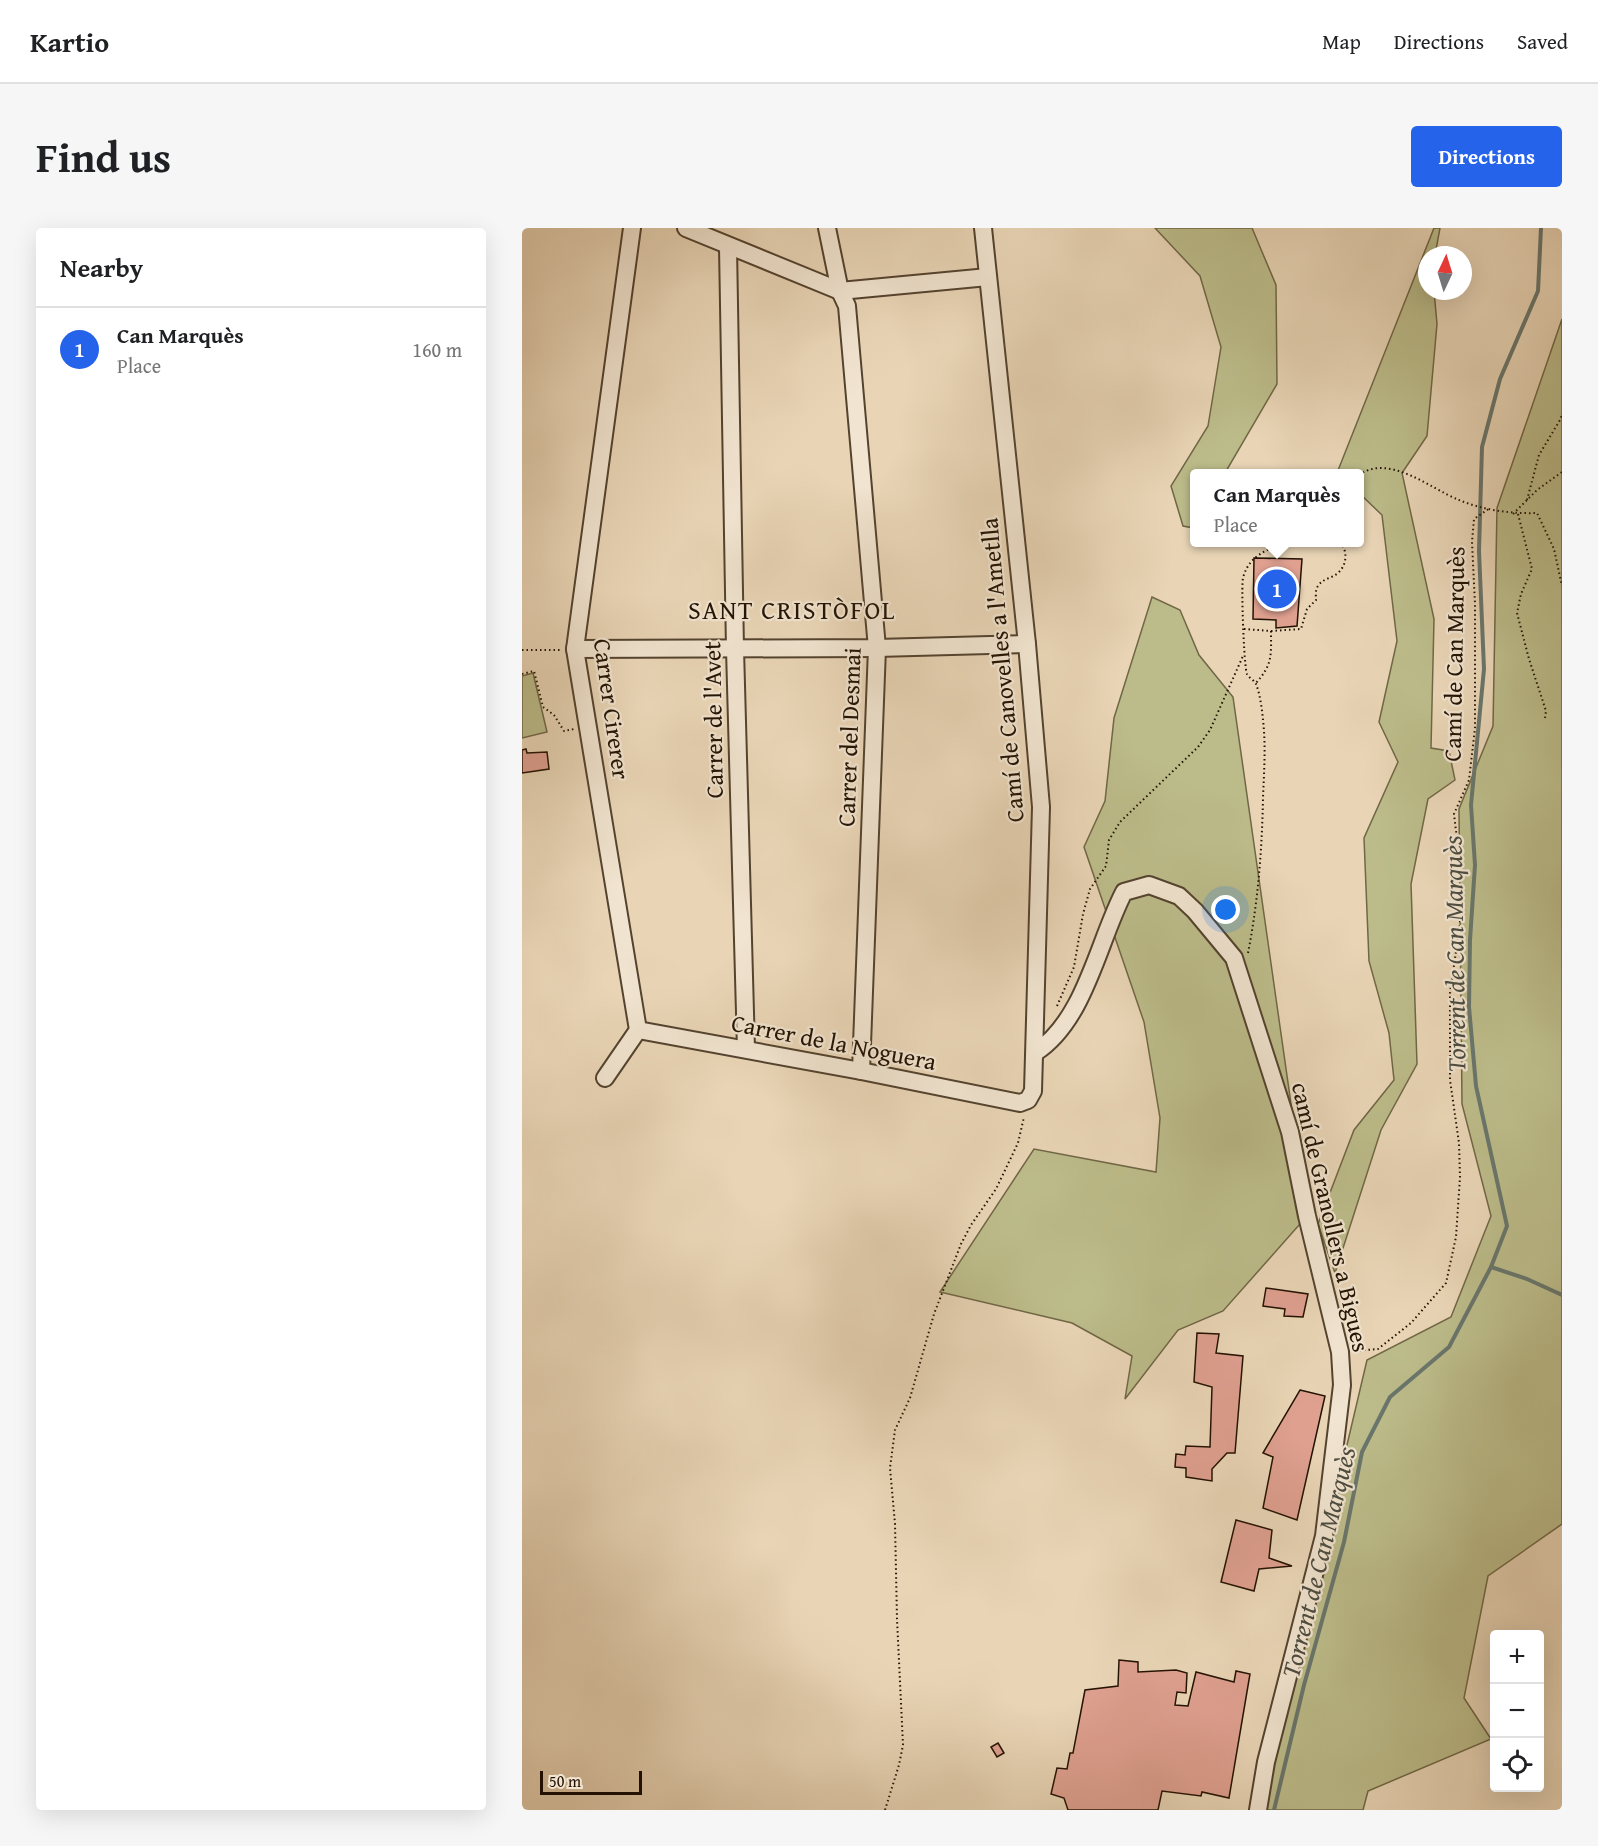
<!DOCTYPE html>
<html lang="en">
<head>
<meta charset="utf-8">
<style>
	:root { --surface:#fff; --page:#f6f6f6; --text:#202124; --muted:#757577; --line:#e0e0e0; --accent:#2563eb }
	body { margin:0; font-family:"Gentium Book Plus",serif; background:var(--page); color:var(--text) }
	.controls { position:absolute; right:18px; bottom:18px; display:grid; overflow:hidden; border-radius:6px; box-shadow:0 6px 24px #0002 }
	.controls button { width:54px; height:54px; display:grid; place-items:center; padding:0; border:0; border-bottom:2px solid var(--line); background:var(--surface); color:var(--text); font:30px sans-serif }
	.compass { position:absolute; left:896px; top:18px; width:54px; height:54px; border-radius:50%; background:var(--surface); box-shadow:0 6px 24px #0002; rotate:4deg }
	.scale { position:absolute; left:18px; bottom:15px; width:102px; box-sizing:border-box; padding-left:6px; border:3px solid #231202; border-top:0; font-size:16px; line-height:21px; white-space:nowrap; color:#231202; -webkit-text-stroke:4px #f1e4d0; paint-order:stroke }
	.you { position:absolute; left:704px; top:682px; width:21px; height:21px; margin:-15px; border:4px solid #fff; border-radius:50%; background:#1a73e8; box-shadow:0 0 0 9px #1a73e833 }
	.badge { display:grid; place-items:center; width:39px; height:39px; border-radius:50%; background:var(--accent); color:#fff; font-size:20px; font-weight:700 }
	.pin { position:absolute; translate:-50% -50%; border:3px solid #fff; box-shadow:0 2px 6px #0006 }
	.popup { position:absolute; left:668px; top:241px; width:174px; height:78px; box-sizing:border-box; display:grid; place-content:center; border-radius:6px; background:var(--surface); filter:drop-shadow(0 2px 4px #0005); font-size:20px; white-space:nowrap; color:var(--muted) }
	.popup b { font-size:22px; color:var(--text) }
	.popup::after { content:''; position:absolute; left:50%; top:100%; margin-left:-12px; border:12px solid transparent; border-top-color:var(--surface) }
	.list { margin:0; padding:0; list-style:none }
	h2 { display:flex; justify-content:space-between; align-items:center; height:78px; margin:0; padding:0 24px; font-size:26px }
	h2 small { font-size:20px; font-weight:400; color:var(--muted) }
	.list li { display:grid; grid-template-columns:39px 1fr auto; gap:18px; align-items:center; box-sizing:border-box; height:84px; padding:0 24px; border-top:2px solid var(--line) }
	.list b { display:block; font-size:22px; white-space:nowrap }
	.list p { margin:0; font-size:20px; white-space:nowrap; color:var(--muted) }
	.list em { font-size:20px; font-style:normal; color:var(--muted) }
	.icon { flex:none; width:33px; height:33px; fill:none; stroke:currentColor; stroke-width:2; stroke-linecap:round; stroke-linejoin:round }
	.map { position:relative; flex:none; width:1040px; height:1582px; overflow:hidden; border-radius:6px }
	header { display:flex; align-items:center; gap:36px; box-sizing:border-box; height:84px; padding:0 30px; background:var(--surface); border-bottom:2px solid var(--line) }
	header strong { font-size:28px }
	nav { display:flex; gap:33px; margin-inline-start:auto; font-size:21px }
	.intro { display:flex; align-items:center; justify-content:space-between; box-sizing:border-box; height:144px; padding:0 36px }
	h1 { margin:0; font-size:42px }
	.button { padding:15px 27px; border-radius:6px; background:var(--accent); color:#fff; font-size:21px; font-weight:700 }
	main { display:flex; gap:36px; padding:0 36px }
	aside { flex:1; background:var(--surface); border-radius:6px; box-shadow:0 6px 24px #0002 }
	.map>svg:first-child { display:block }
</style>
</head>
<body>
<header>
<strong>Kartio</strong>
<nav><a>Map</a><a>Directions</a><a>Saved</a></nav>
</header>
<div class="intro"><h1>Find us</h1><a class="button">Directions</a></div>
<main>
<aside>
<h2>Nearby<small></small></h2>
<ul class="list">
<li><span class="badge">1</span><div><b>Can Marquès</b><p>Place</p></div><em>160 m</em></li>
</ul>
</aside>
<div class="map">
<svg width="1040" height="1582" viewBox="0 0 1040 1582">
	<rect width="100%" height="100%" fill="#e9d5b6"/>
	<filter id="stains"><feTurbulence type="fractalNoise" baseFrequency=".00333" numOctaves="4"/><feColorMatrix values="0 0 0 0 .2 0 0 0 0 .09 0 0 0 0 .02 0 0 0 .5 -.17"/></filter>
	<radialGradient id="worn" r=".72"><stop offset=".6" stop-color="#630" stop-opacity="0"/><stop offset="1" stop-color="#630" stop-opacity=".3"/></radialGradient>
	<!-- green -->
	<g fill="#bcbc8a" stroke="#706746" stroke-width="1.5">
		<polygon points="633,0 730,0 754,57 755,156 703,245 672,246 672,300 661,298 649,258 686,198 699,119 678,48"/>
		<polygon points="912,0 918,0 913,27 905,27 905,63 912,63 915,96 905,208 880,245 912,391 909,520 927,523 933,552 906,571 889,656 895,836 859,902 813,1045 796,996 832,902 872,852 867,805 847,733 842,610 876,534 857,494 875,413 860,287 838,266 837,246 815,245"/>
		<polygon points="1040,91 1040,1296 966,1348 942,1470 969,1511 846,1563 841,1582 739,1582 845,1132 929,1089 969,988 940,876 937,581 971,498 975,280"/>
		<polygon points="630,369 658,382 677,427 711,469 785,988 701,1083 656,1102 603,1171 610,1128 550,1095 418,1064 512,921 634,944 638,890 622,794 562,619 583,573 592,490"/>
		<polygon points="11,445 25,504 0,510 0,448"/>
	</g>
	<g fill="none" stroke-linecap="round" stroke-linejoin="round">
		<!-- stream -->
		<g stroke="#69766c" stroke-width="4">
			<polyline points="969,1039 1005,1051 1040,1067"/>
			<polyline points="752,1582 782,1457 822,1314 840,1224 868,1169 927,1119 969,1039 985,998 954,858 947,779 948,712 953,637 949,577 962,441 957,323 960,219 978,151 1016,63 1019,0"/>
		</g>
	</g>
	<!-- building -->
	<g fill="#dfa090" stroke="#231202" stroke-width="1.5">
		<polygon points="732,330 780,331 775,398 754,400 754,392 731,391"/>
		<polygon points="4,521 5,525 25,524 27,541 0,545 0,522"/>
		<polygon points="744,1060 786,1066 781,1089 762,1088 763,1081 741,1078"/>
		<polygon points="675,1105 697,1106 694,1125 721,1128 713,1225 705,1225 690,1241 690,1253 664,1249 664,1240 653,1239 654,1226 663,1227 664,1218 688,1219 690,1159 672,1154"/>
		<polygon points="778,1162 803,1168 775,1292 741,1280 751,1229 741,1225"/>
		<polygon points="714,1292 750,1302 747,1330 770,1338 737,1341 732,1363 699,1354"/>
		<polygon points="597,1432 616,1434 616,1444 654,1442 665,1445 664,1465 655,1464 653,1477 666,1478 674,1444 712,1454 714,1443 728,1446 707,1570 680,1564 679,1568 640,1563 636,1582 546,1582 542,1570 529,1566 535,1540 545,1541 548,1525 551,1525 563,1462 596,1458"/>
		<polygon points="476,1515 482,1525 475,1529 469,1519"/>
	</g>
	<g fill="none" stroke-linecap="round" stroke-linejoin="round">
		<!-- minor casing -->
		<g stroke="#54432f" stroke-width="20">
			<g id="minor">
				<polyline points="164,0 318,63 466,49"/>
				<polyline points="305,0 318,63 325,78 355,420 339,843"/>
				<polyline points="206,19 213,421 224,821"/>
				<polyline points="53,421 355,420 505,416"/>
				<polyline points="116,802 339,843 498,875 506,872 511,863 519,579 505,416 461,0"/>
				<path d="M 514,824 C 563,792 576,714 602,664 L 627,657 L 657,668 L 673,683 L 712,730 L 768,904 L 785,988 L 818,1124 L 820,1157 L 802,1308 L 744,1534 L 736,1582"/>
				<polyline points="83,850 116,802 53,421 110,0"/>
			</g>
		</g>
		<!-- path -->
		<g stroke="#231202" stroke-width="2" stroke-dasharray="1.5 3" stroke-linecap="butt">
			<path d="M 837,247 C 867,225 909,261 937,272 C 961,282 989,286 1015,285 L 1032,321 L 1040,358"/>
			<polyline points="1005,272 1017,227 1038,192 1040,187"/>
			<polyline points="991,286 1015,262 1040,244"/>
			<polyline points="996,286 1010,341 999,366 995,385 1007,431 1024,483 1023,490"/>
			<path d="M 722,401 L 749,403 C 749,427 751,436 734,455"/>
			<path d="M 749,403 L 779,401 L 785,381 L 794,372 C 794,368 793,362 796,358 C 801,350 809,351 816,345 C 825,337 826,323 818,314"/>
			<polyline points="0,422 39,422"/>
			<polyline points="0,446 12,443 21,479 32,487 42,503 52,501"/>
			<path d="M 726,725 C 736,674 740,622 741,570 C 742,544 744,518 741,492 C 740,481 738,466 734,456 C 732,452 727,450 725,446 C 722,440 719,358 721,350 C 727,326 748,320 769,314"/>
			<polyline points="535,778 552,739 561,686 568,661 584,638 587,612 598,594 676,519 688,502 721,428"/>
			<polyline points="833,1123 856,1121 889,1095 924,1055 934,1009 938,949 937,915 928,852 928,765 938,696 937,628 932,586 947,552 953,500 953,376 950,314 952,291 968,280"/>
			<polyline points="363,1582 377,1537 381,1517 375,1391 373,1296 368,1240 373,1202 388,1170 412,1086 439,1016 449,997 474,961 496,915 502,889"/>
		</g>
		<!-- minor -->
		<use href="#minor" stroke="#f1e4d0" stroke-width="16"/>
	</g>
	<g text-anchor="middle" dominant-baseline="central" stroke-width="4.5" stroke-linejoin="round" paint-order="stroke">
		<!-- street labels -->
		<g font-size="24" fill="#231202" stroke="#f1e4d0">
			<text transform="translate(932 426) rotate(-89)">Camí de Can Marquès</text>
			<text transform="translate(480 442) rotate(-95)">Camí de Canovelles a l'Ametlla</text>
			<text transform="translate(90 481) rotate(82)">Carrer Cirerer</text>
			<text transform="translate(191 492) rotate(-91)">Carrer de l'Avet</text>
			<text transform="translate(327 509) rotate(-88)">Carrer del Desmai</text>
			<text transform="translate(312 814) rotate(11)">Carrer de la Noguera</text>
			<text transform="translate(809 989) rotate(77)">camí de Granollers a Bigues</text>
		</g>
		<!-- neighbourhood labels -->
		<g font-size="26" letter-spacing="1.5" fill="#231202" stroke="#f1e4d0">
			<text x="270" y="381">SANT CRISTÒFOL</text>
		</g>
		<!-- water labels -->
		<g font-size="26" font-style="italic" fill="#4c4c40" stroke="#f1e4d0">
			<text transform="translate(932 726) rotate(-91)">Torrent de Can Marquès</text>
			<text transform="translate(796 1334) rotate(-76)">Torrent de Can Marquès</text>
		</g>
	</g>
	<rect width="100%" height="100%" filter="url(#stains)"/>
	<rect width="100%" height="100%" fill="url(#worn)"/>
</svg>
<div class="controls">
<button>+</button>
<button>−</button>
<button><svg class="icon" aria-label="locate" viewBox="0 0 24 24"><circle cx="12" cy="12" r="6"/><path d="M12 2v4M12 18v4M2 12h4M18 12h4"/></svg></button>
</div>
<svg class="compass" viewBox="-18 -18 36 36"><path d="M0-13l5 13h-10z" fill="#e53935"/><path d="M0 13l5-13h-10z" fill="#757577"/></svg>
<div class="scale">50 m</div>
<div class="you"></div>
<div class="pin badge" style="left:755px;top:361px">1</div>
<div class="popup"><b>Can Marquès</b>Place</div>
</div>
</main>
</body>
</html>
